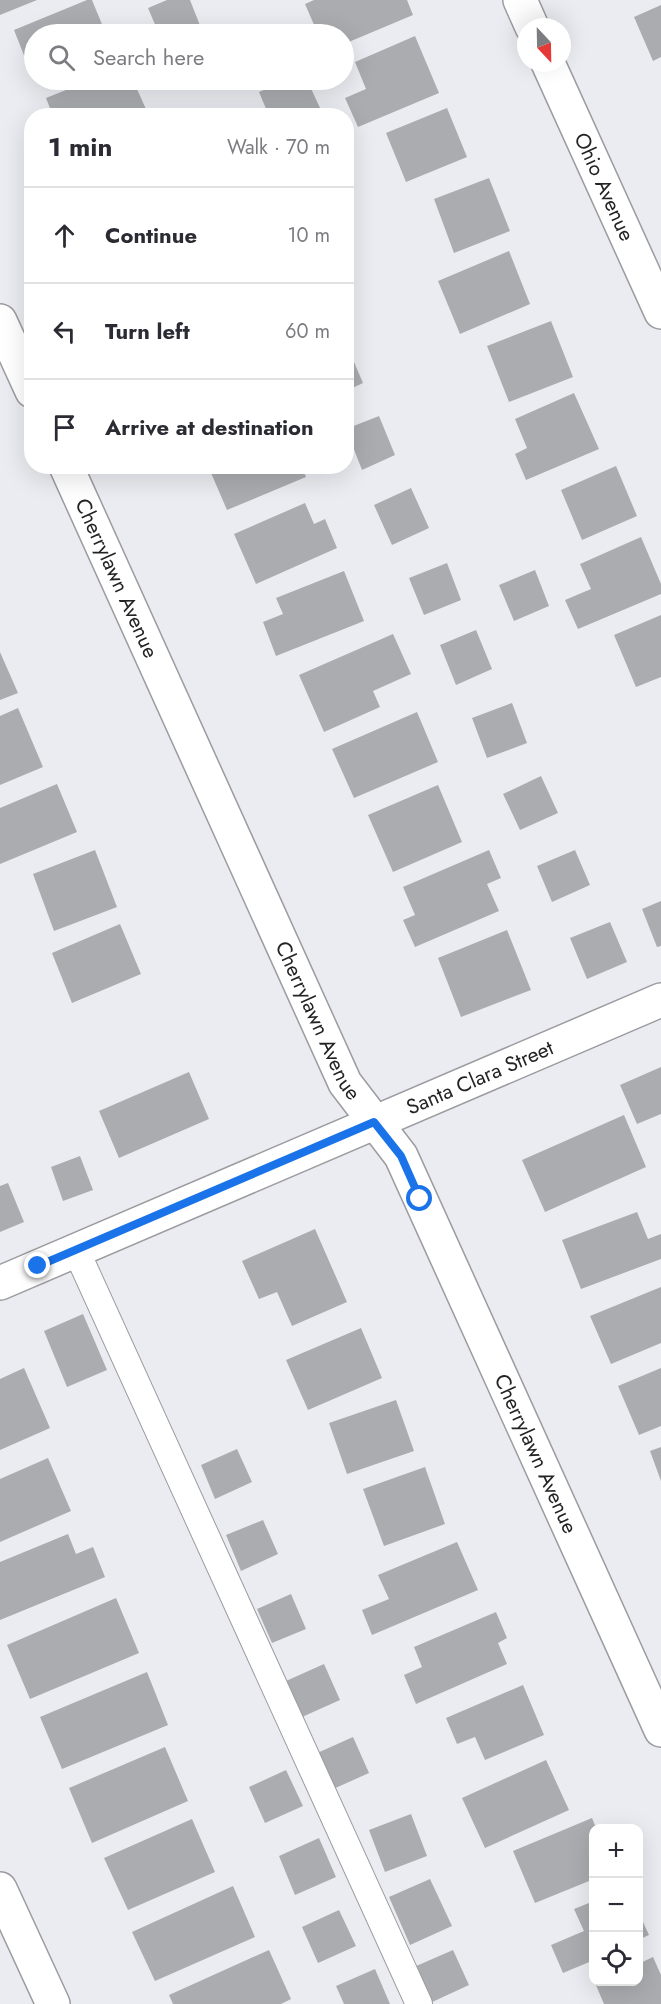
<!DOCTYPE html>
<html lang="en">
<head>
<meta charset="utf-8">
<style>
	:root { --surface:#fff; --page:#f7f7f7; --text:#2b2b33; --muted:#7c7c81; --line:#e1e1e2 }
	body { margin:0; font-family:Jost,sans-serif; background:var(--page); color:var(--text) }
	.controls { position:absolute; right:18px; bottom:18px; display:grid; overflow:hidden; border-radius:12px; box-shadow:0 6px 24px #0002 }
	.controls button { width:54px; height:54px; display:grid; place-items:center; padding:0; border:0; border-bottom:2px solid var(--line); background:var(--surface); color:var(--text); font:30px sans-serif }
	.compass { position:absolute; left:517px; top:18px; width:54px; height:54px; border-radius:50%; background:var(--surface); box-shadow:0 6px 24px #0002; rotate:158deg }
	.stop { position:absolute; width:18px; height:18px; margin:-14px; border:4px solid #1a73e8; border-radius:50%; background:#fff }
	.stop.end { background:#1a73e8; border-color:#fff; box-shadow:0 2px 6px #0008 }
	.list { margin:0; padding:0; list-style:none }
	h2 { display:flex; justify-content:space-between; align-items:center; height:78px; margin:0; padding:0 24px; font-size:26px }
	h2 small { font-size:20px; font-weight:400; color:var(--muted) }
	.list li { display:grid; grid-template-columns:39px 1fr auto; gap:18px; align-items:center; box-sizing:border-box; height:96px; padding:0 24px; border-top:2px solid var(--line) }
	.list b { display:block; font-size:22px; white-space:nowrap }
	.list em { font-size:20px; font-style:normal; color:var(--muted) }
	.icon { flex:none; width:33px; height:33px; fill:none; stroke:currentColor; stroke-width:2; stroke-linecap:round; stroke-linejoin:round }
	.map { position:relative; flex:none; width:661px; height:2004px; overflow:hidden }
	.search { position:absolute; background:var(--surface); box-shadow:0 6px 24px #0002; left:24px; top:24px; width:330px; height:66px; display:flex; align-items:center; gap:15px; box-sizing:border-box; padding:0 21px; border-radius:33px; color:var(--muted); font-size:22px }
	.panel { position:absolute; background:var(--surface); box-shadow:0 6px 24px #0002; left:24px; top:108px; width:330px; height:366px; border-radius:24px }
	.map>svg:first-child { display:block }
</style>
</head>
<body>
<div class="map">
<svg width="661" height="2004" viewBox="0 0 661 2004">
	<rect width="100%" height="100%" fill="#ebecf1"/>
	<!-- building -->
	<g fill="#abacb0">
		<polygon points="0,0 37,0 0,15"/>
		<polygon points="87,0 92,0 106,34 34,34 34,81 14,30"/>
		<polygon points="167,0 190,0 201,28 184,34 159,34 148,8"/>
		<polygon points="314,0 407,0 413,15 344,44 344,34 318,34 305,4"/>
		<polygon points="661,5 661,57 653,61 634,17"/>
		<polygon points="415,36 439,93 358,127 345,98 366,89 355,62"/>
		<polygon points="91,80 133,80 149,116 53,116 46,98"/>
		<polygon points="287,80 307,80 321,110 308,116 269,116 259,92"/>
		<polygon points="447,108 467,157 406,182 386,133"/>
		<polygon points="489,178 510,231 454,253 434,199"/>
		<polygon points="509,251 530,304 460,334 438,281"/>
		<polygon points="551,321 573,377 509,402 487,346"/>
		<polygon points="348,348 363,383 346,391 346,349"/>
		<polygon points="574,393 599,449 526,480 515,454 527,448 515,419"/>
		<polygon points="379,416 395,455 362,470 346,429"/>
		<polygon points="208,466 302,466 306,477 227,510"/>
		<polygon points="616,466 637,516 582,540 561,490"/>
		<polygon points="411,488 429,528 392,545 374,505"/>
		<polygon points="305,503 314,524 325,519 337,548 256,584 234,534"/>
		<polygon points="641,537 661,584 661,594 578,629 565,600 591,589 580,564"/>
		<polygon points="447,563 461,600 424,615 409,578"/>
		<polygon points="535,570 549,606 514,621 499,585"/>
		<polygon points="344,571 364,621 276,656 263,622 283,614 276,598"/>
		<polygon points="661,615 661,677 636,687 614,635"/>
		<polygon points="476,630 492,669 456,685 440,645"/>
		<polygon points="393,634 411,674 373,691 380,707 324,732 299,675"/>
		<polygon points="0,652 18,693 0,700"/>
		<polygon points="512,703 527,743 487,758 472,718"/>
		<polygon points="18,708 43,767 0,785 0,716"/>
		<polygon points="417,712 438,762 354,798 332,749"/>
		<polygon points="541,776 558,813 520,830 503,794"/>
		<polygon points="57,784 77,832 0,864 0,808"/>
		<polygon points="438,785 462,842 393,872 368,815"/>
		<polygon points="95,850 117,907 54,931 33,874"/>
		<polygon points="489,850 501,878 487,884 499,911 415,947 403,920 415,915 403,887"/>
		<polygon points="575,850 590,885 552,902 537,866"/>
		<polygon points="661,901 661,946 657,947 642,909"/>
		<polygon points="610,922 627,962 587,979 570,938"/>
		<polygon points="120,924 141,974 72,1003 52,953"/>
		<polygon points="507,930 531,990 461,1017 438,958"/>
		<polygon points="661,1067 661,1114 637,1124 620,1085"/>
		<polygon points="189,1072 209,1119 119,1158 99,1111"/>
		<polygon points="624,1115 646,1167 545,1212 522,1160"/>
		<polygon points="80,1156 93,1190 63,1201 51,1167"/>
		<polygon points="8,1183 24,1222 0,1232 0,1186"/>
		<polygon points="637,1212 648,1239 661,1234 661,1259 581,1289 562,1240"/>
		<polygon points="315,1229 347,1302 292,1326 277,1292 259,1299 242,1261"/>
		<polygon points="661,1287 661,1343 611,1364 590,1316"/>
		<polygon points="83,1314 107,1370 67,1387 44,1331"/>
		<polygon points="361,1328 382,1378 308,1410 286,1360"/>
		<polygon points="24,1368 50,1428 0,1450 0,1379"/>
		<polygon points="661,1368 661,1426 639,1435 618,1386"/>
		<polygon points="396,1400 414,1451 347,1474 329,1423"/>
		<polygon points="661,1447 661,1481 650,1451"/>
		<polygon points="237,1449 252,1482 215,1499 201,1465"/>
		<polygon points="48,1458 71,1511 0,1542 0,1479"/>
		<polygon points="425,1467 445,1524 384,1546 363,1489"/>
		<polygon points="263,1520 278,1554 241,1571 226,1535"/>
		<polygon points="68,1534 76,1554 93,1547 105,1577 0,1620 0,1562"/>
		<polygon points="457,1542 478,1590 372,1635 362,1610 389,1599 378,1575"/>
		<polygon points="291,1594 306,1629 272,1643 257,1609"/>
		<polygon points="116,1598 139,1653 30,1699 7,1645"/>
		<polygon points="496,1612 507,1638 498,1643 507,1664 416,1704 404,1675 422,1667 414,1647"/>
		<polygon points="324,1664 340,1700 302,1717 286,1681"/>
		<polygon points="147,1672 168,1725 62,1769 40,1717"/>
		<polygon points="523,1685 544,1735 485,1760 475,1737 457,1744 446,1718"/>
		<polygon points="353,1737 369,1773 331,1790 315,1754"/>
		<polygon points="165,1747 188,1801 92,1843 69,1788"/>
		<polygon points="546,1760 569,1810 485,1848 462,1798"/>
		<polygon points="286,1770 303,1806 265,1823 249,1787"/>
		<polygon points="411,1814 427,1856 385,1872 369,1830"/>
		<polygon points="592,1818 596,1828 594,1828 594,1879 535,1903 513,1851"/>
		<polygon points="192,1819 215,1872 128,1910 104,1858"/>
		<polygon points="319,1838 336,1877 295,1895 279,1856"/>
		<polygon points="430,1879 452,1926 410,1945 389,1897"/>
		<polygon points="233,1886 255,1937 155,1981 132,1932"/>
		<polygon points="594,1901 594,1960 563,1973 551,1945 584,1931 574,1909"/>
		<polygon points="339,1910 356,1946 318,1963 302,1927"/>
		<polygon points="638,1911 649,1935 638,1940"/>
		<polygon points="269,1950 291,1999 281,2004 173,2004 169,1995"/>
		<polygon points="453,1950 469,1985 430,2003 414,1967"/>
		<polygon points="653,1957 661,1975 661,2004 604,2004 595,1983 638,1982 638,1964"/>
		<polygon points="375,1969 390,2004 344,2004 336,1986"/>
	</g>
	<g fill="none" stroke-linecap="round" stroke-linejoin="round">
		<!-- service casing -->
		<g stroke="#9b9ba0" stroke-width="28">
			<polyline id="service" points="76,1250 419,2004"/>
		</g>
		<!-- minor casing -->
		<g stroke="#9b9ba0" stroke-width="36">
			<g id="minor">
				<polyline points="520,0 532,27"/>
				<path id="s1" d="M 548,63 L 661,312"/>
				<polyline points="0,321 32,391"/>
				<path id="s2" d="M 66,466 L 345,1083 L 401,1156 L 661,1730"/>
				<path id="s3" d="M 0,1283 L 661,1000"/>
				<polyline points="0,1889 53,2004"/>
			</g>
		</g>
		<!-- service -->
		<use href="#service" stroke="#fff" stroke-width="26"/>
		<!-- minor -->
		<use href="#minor" stroke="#fff" stroke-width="33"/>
	</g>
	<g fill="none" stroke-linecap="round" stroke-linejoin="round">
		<!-- route -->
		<polyline stroke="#1a73e8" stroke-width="8" points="38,1266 374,1122 401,1156 420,1199"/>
	</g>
	<g text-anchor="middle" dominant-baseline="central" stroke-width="6" stroke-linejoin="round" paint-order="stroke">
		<!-- street labels -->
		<g font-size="21" fill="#232324" stroke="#f9f9fe">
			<text stroke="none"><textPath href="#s1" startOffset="136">Ohio Avenue</textPath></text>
			<text stroke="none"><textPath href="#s2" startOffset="123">Cherrylawn Avenue</textPath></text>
			<text stroke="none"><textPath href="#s2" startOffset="609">Cherrylawn Avenue</textPath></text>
			<text stroke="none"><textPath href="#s3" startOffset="522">Santa Clara Street</textPath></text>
			<text stroke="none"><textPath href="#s2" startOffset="1096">Cherrylawn Avenue</textPath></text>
		</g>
	</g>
</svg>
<div class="controls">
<button>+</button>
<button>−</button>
<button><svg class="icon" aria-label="locate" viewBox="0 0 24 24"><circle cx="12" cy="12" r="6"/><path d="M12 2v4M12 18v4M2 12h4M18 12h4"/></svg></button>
</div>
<svg class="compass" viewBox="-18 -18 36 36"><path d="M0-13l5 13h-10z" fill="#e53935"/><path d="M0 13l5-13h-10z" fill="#7c7c81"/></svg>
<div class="stop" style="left:420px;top:1199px"></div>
<div class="stop end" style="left:38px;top:1266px"></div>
<div class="search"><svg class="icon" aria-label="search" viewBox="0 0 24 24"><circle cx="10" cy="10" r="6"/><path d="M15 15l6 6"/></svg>Search here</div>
<section class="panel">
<h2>1 min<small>Walk · 70 m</small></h2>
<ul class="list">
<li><svg class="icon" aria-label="ahead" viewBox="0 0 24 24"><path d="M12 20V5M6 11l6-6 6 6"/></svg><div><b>Continue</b></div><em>10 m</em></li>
<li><svg class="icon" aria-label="left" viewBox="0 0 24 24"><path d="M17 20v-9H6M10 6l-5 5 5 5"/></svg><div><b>Turn left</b></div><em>60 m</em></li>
<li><svg class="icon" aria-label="arrive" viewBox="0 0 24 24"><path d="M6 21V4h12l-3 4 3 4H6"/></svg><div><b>Arrive at destination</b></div></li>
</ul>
</section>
</div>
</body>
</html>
